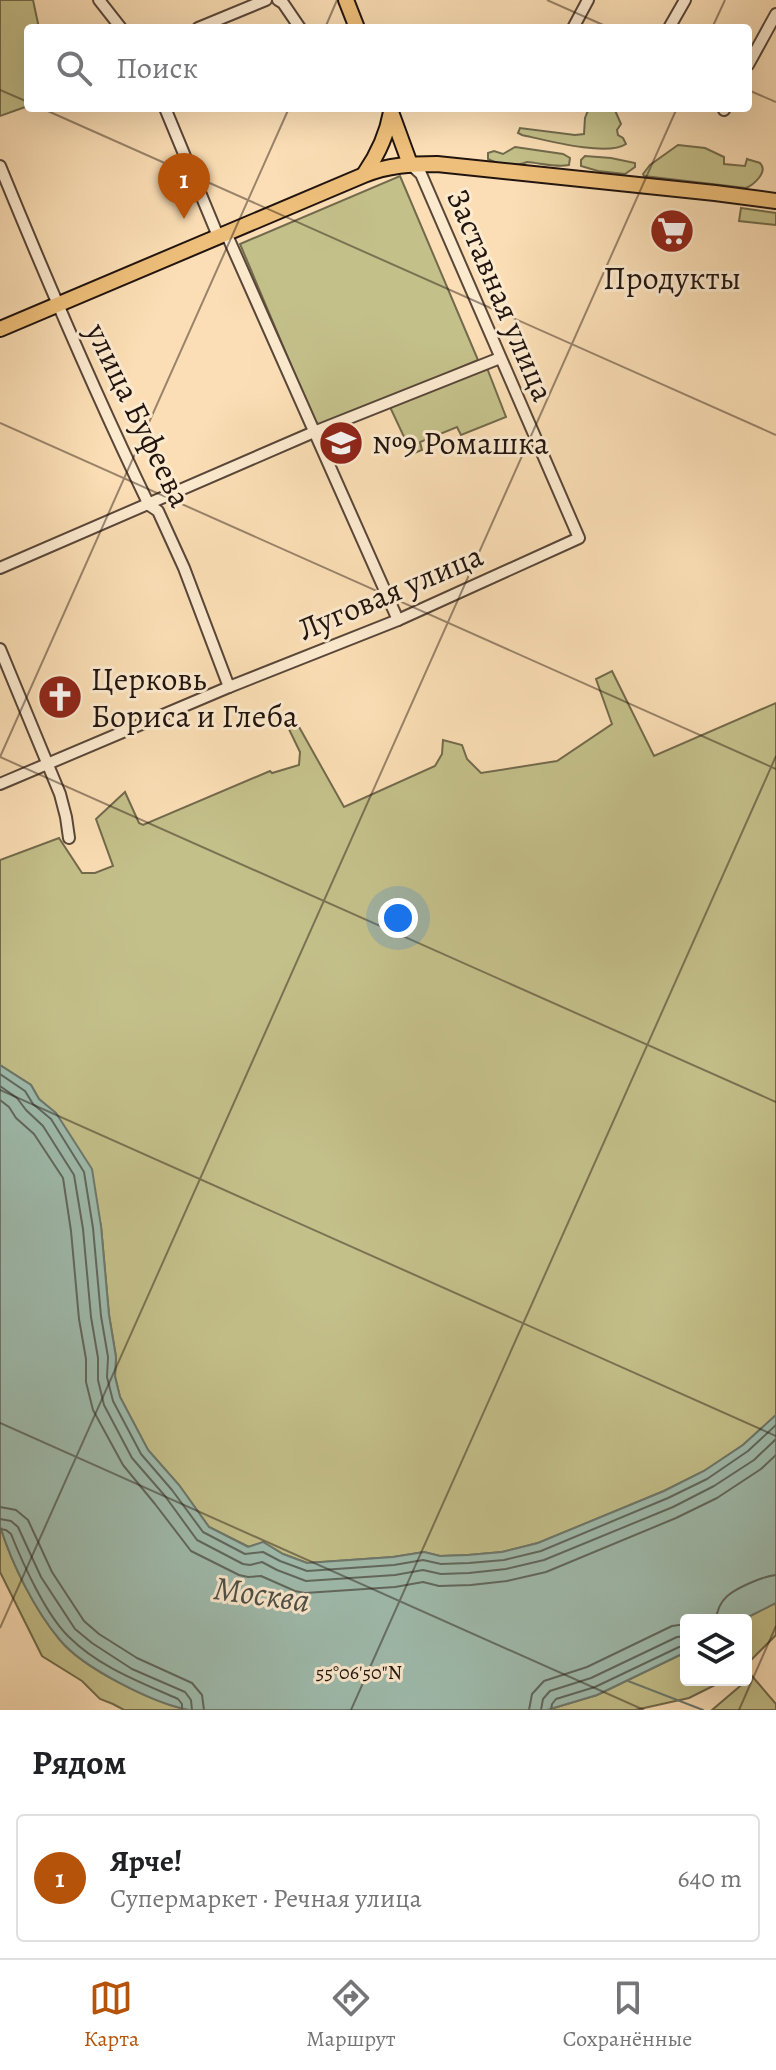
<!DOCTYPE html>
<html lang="ru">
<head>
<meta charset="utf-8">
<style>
	:root { --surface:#fff; --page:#f2f2f2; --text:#202124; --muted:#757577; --line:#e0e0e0; --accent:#b45309 }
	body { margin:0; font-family:Alegreya,serif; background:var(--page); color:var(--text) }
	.controls { position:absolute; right:24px; bottom:24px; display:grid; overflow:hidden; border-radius:8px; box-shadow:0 8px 32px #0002 }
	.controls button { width:72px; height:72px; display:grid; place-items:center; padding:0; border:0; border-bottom:2px solid var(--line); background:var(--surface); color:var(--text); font:40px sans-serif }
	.you { position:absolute; left:398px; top:918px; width:28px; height:28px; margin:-20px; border:6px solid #fff; border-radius:50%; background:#1a73e8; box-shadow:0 0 0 12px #1a73e833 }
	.badge { display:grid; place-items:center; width:52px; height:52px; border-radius:50%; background:var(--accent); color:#fff; font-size:26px; font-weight:700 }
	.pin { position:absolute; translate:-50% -66px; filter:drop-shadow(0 2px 4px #0008) }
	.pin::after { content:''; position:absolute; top:42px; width:28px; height:24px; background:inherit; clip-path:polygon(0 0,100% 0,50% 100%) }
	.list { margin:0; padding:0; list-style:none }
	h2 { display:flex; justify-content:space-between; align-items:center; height:104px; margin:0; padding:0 32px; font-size:34px }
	h2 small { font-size:26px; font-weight:400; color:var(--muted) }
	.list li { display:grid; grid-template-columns:52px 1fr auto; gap:24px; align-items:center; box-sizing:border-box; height:128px; margin:0 16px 16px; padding:0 16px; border:2px solid var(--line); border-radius:8px }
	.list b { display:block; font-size:30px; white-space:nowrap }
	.list p { margin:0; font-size:26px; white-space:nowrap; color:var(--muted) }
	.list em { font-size:26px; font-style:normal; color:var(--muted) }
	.icon { flex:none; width:44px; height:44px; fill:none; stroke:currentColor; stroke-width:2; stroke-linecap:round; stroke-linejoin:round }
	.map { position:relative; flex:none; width:776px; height:1710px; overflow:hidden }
	.search { position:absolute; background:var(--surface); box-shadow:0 8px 32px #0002; left:24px; right:24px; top:24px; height:88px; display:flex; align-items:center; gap:20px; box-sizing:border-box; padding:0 28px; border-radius:8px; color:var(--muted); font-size:30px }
	.sheet { height:248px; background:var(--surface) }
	nav { display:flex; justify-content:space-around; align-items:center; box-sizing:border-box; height:112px; border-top:2px solid var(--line); background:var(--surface); font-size:22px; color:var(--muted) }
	nav a { display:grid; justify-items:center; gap:4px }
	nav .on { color:var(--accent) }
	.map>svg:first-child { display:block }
</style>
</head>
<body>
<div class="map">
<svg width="776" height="1710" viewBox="0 0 776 1710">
	<rect width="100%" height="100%" fill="#fbdeb5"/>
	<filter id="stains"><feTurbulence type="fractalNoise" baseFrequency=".0025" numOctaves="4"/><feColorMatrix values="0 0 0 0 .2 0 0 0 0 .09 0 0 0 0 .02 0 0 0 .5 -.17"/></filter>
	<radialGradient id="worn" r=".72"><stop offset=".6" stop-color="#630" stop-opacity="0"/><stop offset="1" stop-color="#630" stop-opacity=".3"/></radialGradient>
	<!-- green -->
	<g fill="#c4c08a" stroke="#726a4c" stroke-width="2">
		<polygon points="0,0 33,0 39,28 28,28 28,106 0,116"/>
		<path d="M 589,108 L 614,108 L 621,124 L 617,130 L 618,135 L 623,138 L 626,144 C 607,157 545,140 522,135 L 518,133 L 520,128 L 575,135 L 584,134 L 585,118 Z"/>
		<path d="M 678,145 L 705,148 L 724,157 L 724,164 L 745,166 L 747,159 C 749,160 758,162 760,163 C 769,172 753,185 746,188 L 644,176 L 643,174 L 650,165 Z"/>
		<path d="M 515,147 L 563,154 L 570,158 L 569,165 C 557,168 540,163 527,162 C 516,167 499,165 488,159 L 488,153 L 494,151 L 503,154 Z"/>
		<polygon points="585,156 611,158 635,163 635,167 625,174 598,171 581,166 581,160"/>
		<polygon points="400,176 478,360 318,429 240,244"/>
		<polygon points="741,208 776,213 776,225 739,221"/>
		<polygon points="487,368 506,417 461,435 457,427 420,442 422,450 412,454 390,407"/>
		<polygon points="612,671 654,756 776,703 776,1415 743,1445 704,1471 664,1491 538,1543 502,1552 468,1555 440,1556 424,1552 393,1557 307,1563 283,1554 263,1542 249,1547 209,1527 179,1485 148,1450 120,1397 115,1376 116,1357 109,1315 101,1226 96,1203 56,1114 39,1099 31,1085 0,1065 0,860 59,838 82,873 95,873 113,866 96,819 125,792 139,823 143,825 270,771 272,773 299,765 300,752 286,723 294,718 344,807 435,766 442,754 443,740 462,745 467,759 481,773 557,761 612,724 596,679"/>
		<path d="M 0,1526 C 12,1564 34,1609 60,1640 C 83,1668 153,1703 189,1710 L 124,1710 L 113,1704 L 100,1699 L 82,1681 L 42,1656 L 0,1572 Z"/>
		<polygon points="776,1603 776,1635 746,1665 746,1620 742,1620"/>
		<polygon points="686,1652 686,1680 725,1680 689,1698 635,1710 547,1710 597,1695"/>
		<polygon points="752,1676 776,1704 776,1710 712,1710"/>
	</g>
	<!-- water -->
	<path fill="#9fbcae" stroke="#6d796e" stroke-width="2" d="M 0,1065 L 31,1085 L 39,1099 L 56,1113 L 92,1169 L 101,1226 L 109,1315 L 116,1357 L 115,1377 L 120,1397 L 148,1450 L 179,1485 L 209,1527 L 248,1547 L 263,1542 L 283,1554 L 307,1563 L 393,1557 L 424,1552 L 440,1556 L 468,1555 L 502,1552 L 538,1543 L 664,1491 L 704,1471 L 743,1445 L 776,1415 L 776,1603 L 742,1620 L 686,1620 L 686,1652 L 597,1695 L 547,1710 L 189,1710 C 153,1703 83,1668 60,1640 C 34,1609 12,1564 0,1526 Z"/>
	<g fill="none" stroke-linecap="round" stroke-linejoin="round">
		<!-- shore -->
		<g stroke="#60685e" stroke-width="2">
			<polyline points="0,1074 25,1091 33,1104 51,1119 84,1172 93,1228 101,1316 108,1357 107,1377 113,1401 141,1454 172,1490 203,1532 245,1554 263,1552 280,1561 307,1571 394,1565 423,1560 441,1564 469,1563 504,1560 541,1551 668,1498 707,1479 748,1451 776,1425"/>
			<polyline points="0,1086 17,1098 26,1110 43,1126 74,1175 83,1229 91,1317 98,1358 98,1380 104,1405 132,1458 165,1496 197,1540 243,1564 250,1565 262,1562 277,1570 306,1581 395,1575 423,1570 441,1574 469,1573 506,1569 544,1560 673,1507 714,1486 754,1460 776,1439"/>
			<polyline points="0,1100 9,1107 16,1118 34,1134 63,1178 71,1231 79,1319 86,1359 86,1382 93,1410 123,1465 155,1504 191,1551 239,1575 248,1577 261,1576 295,1591 305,1593 395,1587 423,1582 439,1586 471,1585 507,1581 546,1572 676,1518 717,1498 761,1469 776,1455"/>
			<polyline points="0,1507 16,1510 28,1520 52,1572 84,1621 99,1634 137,1658 192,1683 202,1695 204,1710"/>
			<polyline points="0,1519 11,1521 18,1527 41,1577 75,1629 92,1643 132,1669 185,1692 191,1700 192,1710"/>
			<path d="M 0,1529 L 6,1530 L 11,1534 C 23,1564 46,1615 69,1637 C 99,1667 140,1682 178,1699 L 182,1704 L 182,1710"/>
			<path d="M 716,1620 C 718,1598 732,1591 750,1583 C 759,1579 766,1576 776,1575"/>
			<polyline points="529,1710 532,1694 544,1681 587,1667 672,1626 686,1624"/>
			<polyline points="541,1710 543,1699 550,1691 591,1678 677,1637 686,1636"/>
			<polyline points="551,1710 552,1704 556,1699 595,1687 679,1647 686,1646"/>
		</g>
		<!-- stream -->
		<polyline stroke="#6d796e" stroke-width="2" points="628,1681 703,1710"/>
		<!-- minor casing -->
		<g stroke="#584638" stroke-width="14">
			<g id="minor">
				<polyline points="99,0 121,28"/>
				<polyline points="278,0 283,3 300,28"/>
				<polyline points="198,28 266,0"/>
				<polyline points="573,28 588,0"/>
				<polyline points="669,28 685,0"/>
				<polyline points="748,65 776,14"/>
				<polyline points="165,108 218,236"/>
				<polyline points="724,110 725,108"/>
				<path d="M 0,166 C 47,281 95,393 149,505 L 158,511 L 184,568 L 229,687"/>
				<polyline points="226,233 398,620"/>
				<polyline points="0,568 314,432 500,358"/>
				<polyline points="0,649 60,794 66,817 69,838"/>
				<polyline points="0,784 229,687 398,620 579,538 421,174 410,164"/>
			</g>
		</g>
		<!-- major casing -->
		<g stroke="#21140f" stroke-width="18">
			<g id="major">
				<polyline points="346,0 357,28"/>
				<polyline points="391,112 410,164"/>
				<path d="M 365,173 C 378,154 387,135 391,112"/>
				<path d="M 0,329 L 364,175 C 388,165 411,164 437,164 L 715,193 L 776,201"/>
			</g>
		</g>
		<!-- minor -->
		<use href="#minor" stroke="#fceacf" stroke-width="10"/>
		<!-- major -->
		<use href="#major" stroke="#eebf7a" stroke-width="14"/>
	</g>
	<!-- ticks -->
	<path fill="none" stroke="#21140f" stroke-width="2" stroke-opacity="0.45" d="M 547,0 L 610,28M 325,28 L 337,0M 712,28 L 725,0M 0,90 L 28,102M 748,90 L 776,102M 41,108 L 776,435M 0,423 L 776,769M 0,757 L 776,1102M 0,757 L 289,108M 0,1090 L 776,1436M 0,1423 L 644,1710M 0,1628 L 677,108M 351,1710 L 776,756M 739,1710 L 776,1626"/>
	<!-- icons -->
	<defs>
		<g id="supermarket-disc" transform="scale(2.3)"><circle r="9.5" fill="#8f2418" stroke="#fceacf"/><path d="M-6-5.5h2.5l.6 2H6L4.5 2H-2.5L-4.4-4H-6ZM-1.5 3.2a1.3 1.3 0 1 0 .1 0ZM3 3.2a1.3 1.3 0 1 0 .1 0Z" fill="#fff"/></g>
		<g id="school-disc" transform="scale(2.3)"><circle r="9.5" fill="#8f2418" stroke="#fceacf"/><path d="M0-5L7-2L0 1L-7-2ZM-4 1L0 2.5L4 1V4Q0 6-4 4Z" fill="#fff"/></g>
		<g id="church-disc" transform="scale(2.3)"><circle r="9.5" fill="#8f2418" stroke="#fceacf"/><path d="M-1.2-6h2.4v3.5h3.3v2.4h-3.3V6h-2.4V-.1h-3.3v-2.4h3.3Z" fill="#fff"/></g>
	</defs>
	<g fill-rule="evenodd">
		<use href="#supermarket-disc" x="672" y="231"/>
		<use href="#school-disc" x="341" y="443"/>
		<use href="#church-disc" x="60" y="697"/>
	</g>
	<g text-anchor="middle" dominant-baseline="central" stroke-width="6" stroke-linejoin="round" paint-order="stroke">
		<!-- poi labels -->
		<g font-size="32" fill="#21140f" stroke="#fceacf" text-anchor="start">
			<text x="672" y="278" text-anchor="middle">Продукты</text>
			<text x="372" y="443">№9 Ромашка</text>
			<text x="91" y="679">Церковь<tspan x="91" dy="37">Бориса и Глеба</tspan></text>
		</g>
		<!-- street labels -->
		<g font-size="32" fill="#21140f" stroke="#fceacf">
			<text transform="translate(501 295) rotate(67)">Заставная улица</text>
			<text transform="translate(139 415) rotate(64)">улица Буфеева</text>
			<text transform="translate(390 592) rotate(-23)">Луговая улица</text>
		</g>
		<!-- water labels -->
		<g font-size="34" font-style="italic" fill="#4d4f47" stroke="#fceacf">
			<text transform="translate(262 1594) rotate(8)">Москва</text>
		</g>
	</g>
	<g font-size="20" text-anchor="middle" fill="#21140f" stroke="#fceacf" stroke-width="6" stroke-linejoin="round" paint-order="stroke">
		<text x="359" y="1679">55°06'50"N</text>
	</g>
	<rect width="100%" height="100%" filter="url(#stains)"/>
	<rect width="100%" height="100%" fill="url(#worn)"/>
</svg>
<div class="controls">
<button><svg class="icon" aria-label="layers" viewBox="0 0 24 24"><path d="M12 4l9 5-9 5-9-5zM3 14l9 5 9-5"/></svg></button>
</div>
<div class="you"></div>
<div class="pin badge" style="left:184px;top:219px">1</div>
<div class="search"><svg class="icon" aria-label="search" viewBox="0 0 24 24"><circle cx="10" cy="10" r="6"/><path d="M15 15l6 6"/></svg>Поиск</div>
</div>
<section class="sheet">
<h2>Рядом<small></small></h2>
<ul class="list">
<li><span class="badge">1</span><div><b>Ярче!</b><p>Супермаркет · Речная улица</p></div><em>640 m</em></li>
</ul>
</section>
<nav>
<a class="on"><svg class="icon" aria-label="map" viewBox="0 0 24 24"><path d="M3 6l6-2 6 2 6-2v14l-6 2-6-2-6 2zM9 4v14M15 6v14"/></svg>Карта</a>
<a><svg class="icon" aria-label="directions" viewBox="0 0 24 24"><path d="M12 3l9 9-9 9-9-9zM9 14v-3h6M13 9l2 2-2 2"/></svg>Маршрут</a>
<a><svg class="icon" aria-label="saved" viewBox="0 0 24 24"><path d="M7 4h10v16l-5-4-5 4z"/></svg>Сохранённые</a>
</nav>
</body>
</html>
